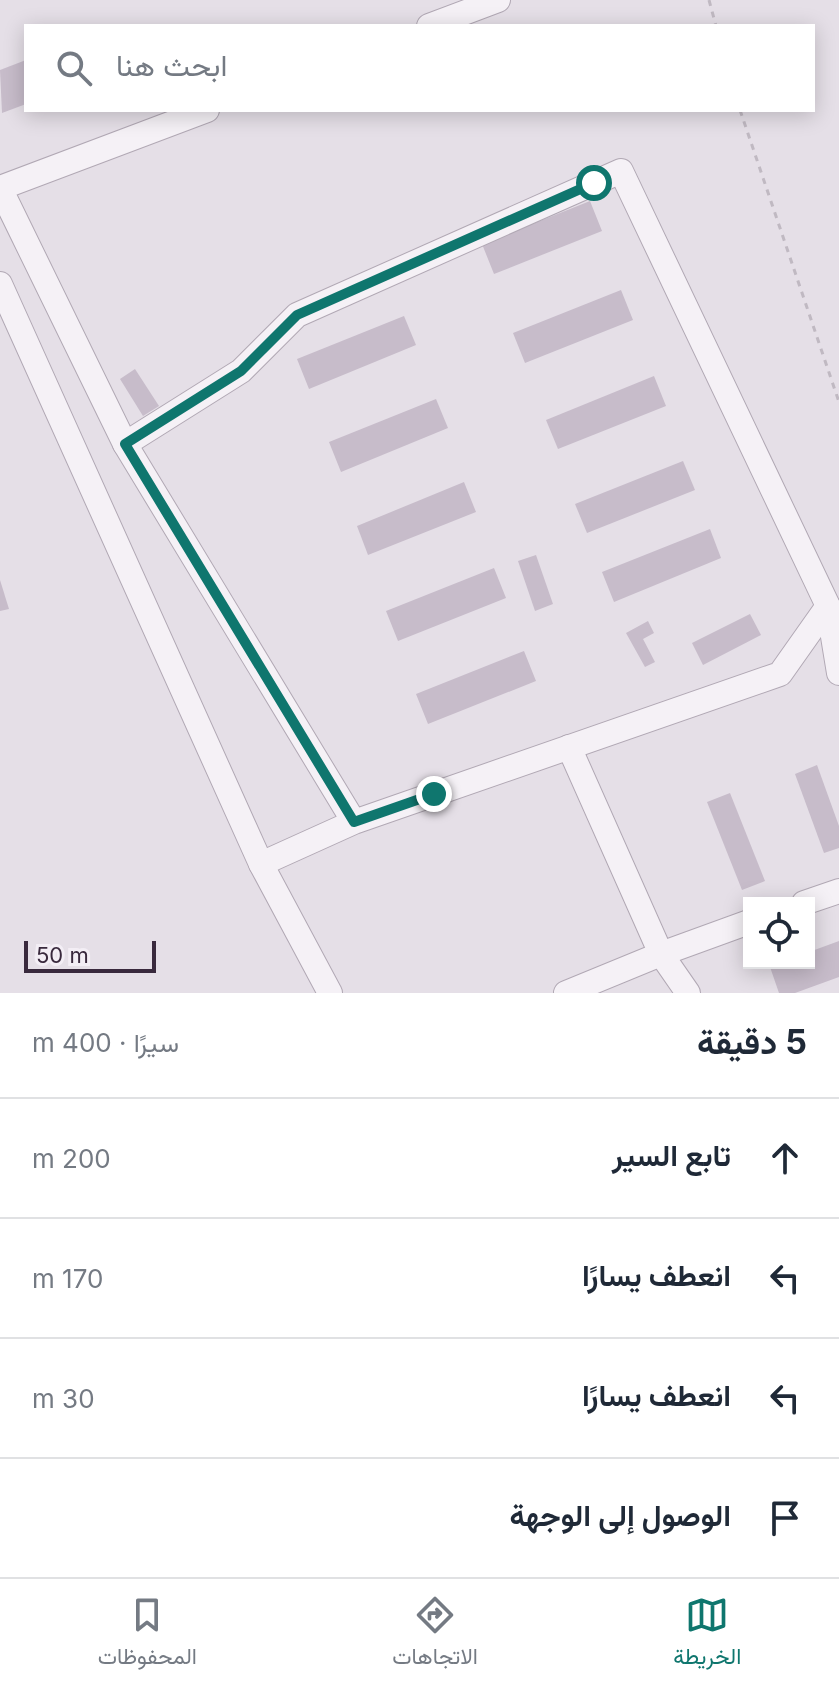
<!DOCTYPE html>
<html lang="ar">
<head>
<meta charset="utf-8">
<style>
	:root { --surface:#fff; --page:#f6f6f7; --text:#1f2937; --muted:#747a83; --line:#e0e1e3; --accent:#0f766e }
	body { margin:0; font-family:Inter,Vazirmatn,sans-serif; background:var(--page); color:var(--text); direction:rtl }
	.controls { position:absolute; right:24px; bottom:24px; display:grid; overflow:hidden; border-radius:0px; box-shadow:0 4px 20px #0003 }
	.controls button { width:72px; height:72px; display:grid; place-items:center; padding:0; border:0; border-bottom:2px solid var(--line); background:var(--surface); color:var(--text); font:40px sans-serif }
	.scale { position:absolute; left:24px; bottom:20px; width:132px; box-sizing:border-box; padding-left:8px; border:4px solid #39293d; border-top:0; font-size:22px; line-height:28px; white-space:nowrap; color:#39293d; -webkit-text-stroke:6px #f3eef5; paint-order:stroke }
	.stop { position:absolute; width:24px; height:24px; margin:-18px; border:6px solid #0f766e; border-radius:50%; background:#fff }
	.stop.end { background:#0f766e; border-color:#fff; box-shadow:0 2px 8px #0008 }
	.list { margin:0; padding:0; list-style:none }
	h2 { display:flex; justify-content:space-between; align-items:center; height:104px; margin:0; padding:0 32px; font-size:34px }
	h2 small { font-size:26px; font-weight:400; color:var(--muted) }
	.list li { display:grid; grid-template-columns:52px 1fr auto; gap:24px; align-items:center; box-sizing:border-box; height:120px; padding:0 32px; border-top:2px solid var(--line) }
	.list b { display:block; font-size:30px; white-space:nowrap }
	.list em { font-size:26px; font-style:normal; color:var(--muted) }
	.icon { flex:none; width:44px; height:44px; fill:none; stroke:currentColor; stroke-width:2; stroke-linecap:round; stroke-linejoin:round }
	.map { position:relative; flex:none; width:839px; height:993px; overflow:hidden; direction:ltr }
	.search { position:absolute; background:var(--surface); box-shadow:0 4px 20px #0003; left:24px; right:24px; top:24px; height:88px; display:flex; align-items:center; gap:20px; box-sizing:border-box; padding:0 28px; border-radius:0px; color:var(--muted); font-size:30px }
	.sheet { height:584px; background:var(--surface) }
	nav { display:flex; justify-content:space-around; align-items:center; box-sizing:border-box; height:112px; border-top:2px solid var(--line); background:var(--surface); font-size:22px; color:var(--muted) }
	nav a { display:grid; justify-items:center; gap:4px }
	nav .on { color:var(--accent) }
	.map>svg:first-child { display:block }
</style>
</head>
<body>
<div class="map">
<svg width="839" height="993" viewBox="0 0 839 993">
	<rect width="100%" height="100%" fill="#e5dfe7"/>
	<!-- building -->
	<g fill="#c7bcca">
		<polygon points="26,60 26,104 2,113 0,70"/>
		<polygon points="590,201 602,231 494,274 482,244"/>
		<polygon points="621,290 633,320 525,363 513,333"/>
		<polygon points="404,316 416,345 309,389 297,359"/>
		<polygon points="135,369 159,406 143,416 120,379"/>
		<polygon points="654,376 666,406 558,449 546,420"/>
		<polygon points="436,399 448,428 341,472 329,442"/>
		<polygon points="683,461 695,490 587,533 575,504"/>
		<polygon points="464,482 476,512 368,555 357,526"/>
		<polygon points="710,529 721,558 614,602 602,572"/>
		<polygon points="536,555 553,604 535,611 518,561"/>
		<polygon points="494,568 506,598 398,641 386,611"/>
		<polygon points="0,580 9,609 0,611"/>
		<polygon points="750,614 761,635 703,665 692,643"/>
		<polygon points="648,621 654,633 643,639 655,662 645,667 626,633"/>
		<polygon points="524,651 536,681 428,724 416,694"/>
		<polygon points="817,765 839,826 839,848 824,853 795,774"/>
		<polygon points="730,793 765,881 742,890 707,802"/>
		<polygon points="839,941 839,977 795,993 779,993 770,967 780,963 809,963 809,952"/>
	</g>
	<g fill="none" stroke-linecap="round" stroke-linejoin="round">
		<!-- minor casing -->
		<g stroke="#b1a8b4" stroke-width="26">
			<g id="minor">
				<polyline points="429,26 498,0"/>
				<polyline points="0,188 125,444"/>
				<polyline points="0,188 207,110"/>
				<polyline points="0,284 261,864 354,822 780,674 828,606 621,171 297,315 241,371 125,444 354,822"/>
				<polyline points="828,606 839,673"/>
				<polyline points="569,747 661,954 688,993"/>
				<polyline points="261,864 330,993"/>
				<polyline points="804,903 839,891"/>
				<polyline points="566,993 661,954 749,922"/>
			</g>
		</g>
		<!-- path -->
		<g stroke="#c0b9c2" stroke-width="3" stroke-dasharray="6 6" stroke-linecap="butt">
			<polyline points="709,0 716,26"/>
			<polyline points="740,110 839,402"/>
		</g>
		<!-- minor -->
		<use href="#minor" stroke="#f5f1f6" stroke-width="24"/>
	</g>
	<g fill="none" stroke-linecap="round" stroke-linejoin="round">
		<!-- route -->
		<polyline stroke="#0f766e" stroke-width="10" points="434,794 354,822 125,444 241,371 297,315 594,183"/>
	</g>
</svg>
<div class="controls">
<button><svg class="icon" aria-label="locate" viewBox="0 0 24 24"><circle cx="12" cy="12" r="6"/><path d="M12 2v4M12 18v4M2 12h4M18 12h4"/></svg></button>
</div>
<div class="scale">50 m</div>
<div class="stop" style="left:594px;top:183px"></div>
<div class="stop end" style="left:434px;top:794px"></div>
<div class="search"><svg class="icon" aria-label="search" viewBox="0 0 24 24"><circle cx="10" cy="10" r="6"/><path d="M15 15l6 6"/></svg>ابحث هنا</div>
</div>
<section class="sheet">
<h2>5 دقيقة<small>سيرًا · 400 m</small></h2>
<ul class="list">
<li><svg class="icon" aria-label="ahead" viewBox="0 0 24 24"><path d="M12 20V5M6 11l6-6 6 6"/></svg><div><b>تابع السير</b></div><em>200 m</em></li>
<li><svg class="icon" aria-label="left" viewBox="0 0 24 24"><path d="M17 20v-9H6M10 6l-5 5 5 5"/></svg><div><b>انعطف يسارًا</b></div><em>170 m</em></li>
<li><svg class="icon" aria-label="left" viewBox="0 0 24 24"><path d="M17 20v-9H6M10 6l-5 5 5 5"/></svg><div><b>انعطف يسارًا</b></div><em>30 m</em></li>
<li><svg class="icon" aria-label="arrive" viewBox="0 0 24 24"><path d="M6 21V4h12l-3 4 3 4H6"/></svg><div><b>الوصول إلى الوجهة</b></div></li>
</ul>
</section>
<nav>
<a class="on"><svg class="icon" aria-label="map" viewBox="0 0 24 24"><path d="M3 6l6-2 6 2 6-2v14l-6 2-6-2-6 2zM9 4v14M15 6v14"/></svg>الخريطة</a>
<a><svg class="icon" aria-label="directions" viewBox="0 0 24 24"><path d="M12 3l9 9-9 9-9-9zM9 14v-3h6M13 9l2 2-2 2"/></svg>الاتجاهات</a>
<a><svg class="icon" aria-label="saved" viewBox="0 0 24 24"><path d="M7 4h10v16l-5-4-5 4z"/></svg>المحفوظات</a>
</nav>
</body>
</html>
